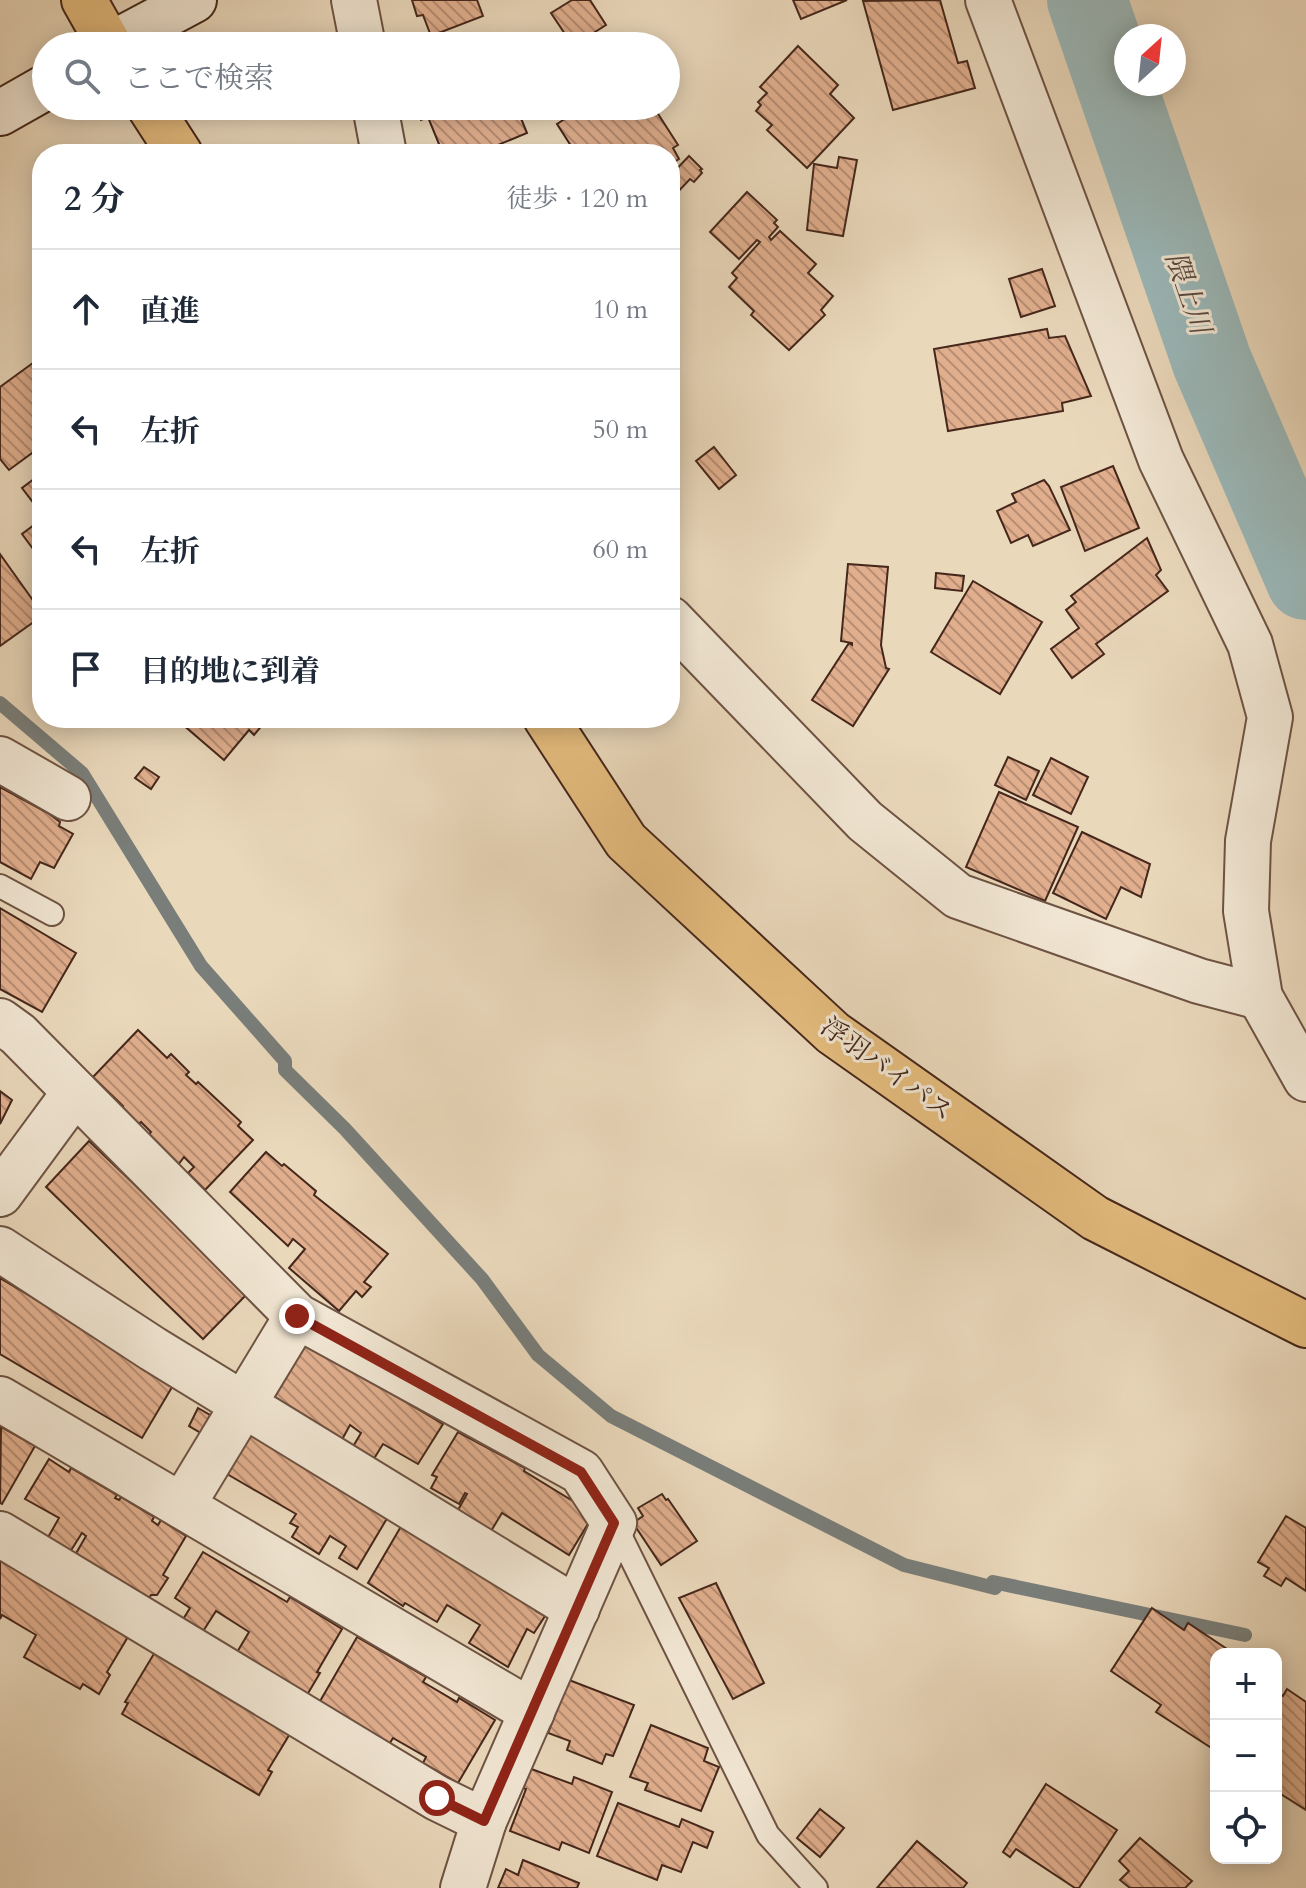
<!DOCTYPE html>
<html lang="ja">
<head>
<meta charset="utf-8">
<style>
	:root { --surface:#fff; --page:#f2f2f3; --text:#1f2937; --muted:#747a83; --line:#e0e1e3 }
	body { margin:0; font-family:Cardo,"Noto Serif JP",serif; background:var(--page); color:var(--text) }
	.controls { position:absolute; right:24px; bottom:24px; display:grid; overflow:hidden; border-radius:16px; box-shadow:0 4px 20px #0003 }
	.controls button { width:72px; height:72px; display:grid; place-items:center; padding:0; border:0; border-bottom:2px solid var(--line); background:var(--surface); color:var(--text); font:40px sans-serif }
	.compass { position:absolute; left:1114px; top:24px; width:72px; height:72px; border-radius:50%; background:var(--surface); box-shadow:0 4px 20px #0003; rotate:27deg }
	.stop { position:absolute; width:24px; height:24px; margin:-18px; border:6px solid #8f2418; border-radius:50%; background:#fff }
	.stop.end { background:#8f2418; border-color:#fff; box-shadow:0 2px 8px #0008 }
	.list { margin:0; padding:0; list-style:none }
	h2 { display:flex; justify-content:space-between; align-items:center; height:104px; margin:0; padding:0 32px; font-size:34px }
	h2 small { font-size:26px; font-weight:400; color:var(--muted) }
	.list li { display:grid; grid-template-columns:52px 1fr auto; gap:24px; align-items:center; box-sizing:border-box; height:120px; padding:0 32px; border-top:2px solid var(--line) }
	.list b { display:block; font-size:30px; white-space:nowrap }
	.list em { font-size:26px; font-style:normal; color:var(--muted) }
	.icon { flex:none; width:44px; height:44px; fill:none; stroke:currentColor; stroke-width:2; stroke-linecap:round; stroke-linejoin:round }
	.map { position:relative; flex:none; width:1306px; height:1888px; overflow:hidden }
	.search { position:absolute; background:var(--surface); box-shadow:0 4px 20px #0003; left:32px; top:32px; width:648px; height:88px; display:flex; align-items:center; gap:20px; box-sizing:border-box; padding:0 28px; border-radius:44px; color:var(--muted); font-size:30px }
	.panel { position:absolute; background:var(--surface); box-shadow:0 4px 20px #0003; left:32px; top:144px; width:648px; height:584px; border-radius:32px }
	.map>svg:first-child { display:block }
</style>
</head>
<body>
<div class="map">
<svg width="1306" height="1888" viewBox="0 0 1306 1888">
	<defs>
		<pattern id="building-back-hatch" width="6" height="6" patternUnits="userSpaceOnUse" patternTransform="scale(2)"><rect width="6" height="6" fill="#e1af8e"/><path d="M-1 5l2 2M0 0l6 6M5-1l2 2" fill="none" stroke="#b88e73"/></pattern>
	</defs>
	<rect width="100%" height="100%" fill="#ead8bb"/>
	<filter id="stains"><feTurbulence type="fractalNoise" baseFrequency=".0025" numOctaves="4"/><feColorMatrix values="0 0 0 0 .2 0 0 0 0 .09 0 0 0 0 .02 0 0 0 .5 -.17"/></filter>
	<radialGradient id="worn" r=".72"><stop offset=".6" stop-color="#630" stop-opacity="0"/><stop offset="1" stop-color="#630" stop-opacity=".3"/></radialGradient>
	<g fill="none" stroke-linecap="round" stroke-linejoin="round">
		<!-- stream -->
		<polyline stroke="#797e7a" stroke-width="14" points="0,703 82,773 201,966 285,1061 285,1070 345,1129 482,1279 538,1355 611,1416 904,1565 995,1588 993,1582 1245,1635"/>
		<!-- river -->
		<polyline stroke="#9bb8b9" stroke-width="80" points="1087,0 1212,362 1306,580"/>
	</g>
	<!-- building -->
	<g fill="url(#building-back-hatch)" stroke="#45271b" stroke-width="2">
		<polygon points="412,0 477,0 483,16 431,36 423,15 417,16"/>
		<polygon points="572,0 590,0 606,25 573,46 551,13"/>
		<polygon points="793,0 847,0 801,19"/>
		<polygon points="940,0 958,63 967,61 975,88 893,110 863,1"/>
		<polygon points="798,46 838,85 830,94 854,118 807,168 767,130 772,125 756,111 761,105 758,102 767,93 760,87"/>
		<polygon points="416,106 516,106 527,133 476,154 443,154 428,117 421,120"/>
		<polygon points="570,106 653,106 678,145 673,148 679,159 670,165 670,154 585,154 581,148 575,152 557,124 574,113"/>
		<polygon points="689,156 702,169 700,170 702,173 694,182 690,179 673,197 677,199 670,207 670,176"/>
		<polygon points="839,157 857,160 843,236 807,230 814,164 837,168"/>
		<polygon points="747,192 777,220 774,223 778,227 769,237 771,240 780,231 816,264 808,273 833,296 821,310 825,315 789,350 751,315 754,311 729,287 737,278 732,273 760,242 757,240 739,259 710,232"/>
		<polygon points="1042,269 1055,306 1021,317 1009,279"/>
		<polygon points="1047,329 1049,338 1065,336 1091,396 1062,403 1063,411 948,431 934,349"/>
		<polygon points="42,341 42,452 39,448 9,470 0,459 0,387 37,360"/>
		<polygon points="714,447 736,475 719,489 696,461"/>
		<polygon points="1113,466 1139,528 1085,551 1061,487"/>
		<polygon points="42,473 42,506 38,509 22,488"/>
		<polygon points="1044,480 1049,486 1070,530 1033,546 1028,535 1011,543 997,511 1016,502 1012,494"/>
		<polygon points="42,519 42,561 22,534"/>
		<polygon points="1147,538 1161,570 1156,575 1168,591 1096,644 1104,654 1072,678 1051,649 1079,628 1066,610 1076,602 1071,596"/>
		<polygon points="0,554 42,613 42,616 0,646"/>
		<polygon points="848,564 888,567 881,645 886,668 889,669 853,726 812,700 849,643 852,645 852,643 841,641"/>
		<polygon points="936,573 964,576 962,591 935,588"/>
		<polygon points="973,581 1042,622 1000,694 931,652"/>
		<polygon points="175,718 268,718 254,735 249,730 224,760"/>
		<polygon points="1008,757 1039,771 1026,800 995,785"/>
		<polygon points="1051,758 1088,777 1071,814 1033,795"/>
		<polygon points="144,767 159,777 151,789 135,778"/>
		<polygon points="0,787 48,813 60,822 59,826 73,834 54,868 40,862 31,879 0,862"/>
		<polygon points="999,792 1078,827 1045,901 966,867"/>
		<polygon points="1082,832 1150,864 1141,897 1121,887 1106,919 1053,893"/>
		<polygon points="0,908 76,953 42,1012 0,989"/>
		<polygon points="138,1030 167,1058 171,1054 189,1072 186,1075 196,1084 198,1082 241,1122 238,1126 253,1140 205,1190 188,1173 194,1167 184,1157 178,1165 148,1135 151,1132 141,1122 137,1126 120,1109 123,1106 93,1077"/>
		<polygon points="0,1091 12,1100 0,1124"/>
		<polygon points="89,1141 248,1293 203,1339 46,1187"/>
		<polygon points="266,1152 282,1166 284,1164 316,1191 314,1195 388,1254 364,1282 371,1287 362,1297 356,1291 339,1311 289,1268 305,1249 293,1239 288,1246 230,1192"/>
		<polygon points="0,1278 175,1382 142,1438 0,1354"/>
		<polygon points="306,1343 443,1424 418,1464 383,1444 372,1462 351,1450 361,1433 350,1425 339,1445 270,1405"/>
		<polygon points="198,1408 210,1415 201,1433 189,1426"/>
		<polygon points="1,1427 35,1446 2,1504 0,1503"/>
		<polygon points="458,1432 525,1468 524,1471 594,1514 569,1555 502,1513 491,1531 458,1510 467,1494 465,1493 459,1504 431,1488 437,1477 432,1475"/>
		<polygon points="252,1434 389,1515 357,1569 339,1558 346,1546 330,1536 319,1554 292,1537 298,1527 290,1523 296,1514 227,1474"/>
		<polygon points="49,1459 69,1472 71,1468 117,1495 115,1498 119,1500 121,1497 154,1517 152,1521 158,1525 161,1520 186,1536 163,1575 168,1578 157,1595 151,1595 148,1600 74,1557 86,1536 82,1533 70,1552 47,1539 59,1518 25,1499"/>
		<polygon points="662,1494 666,1500 668,1499 697,1541 661,1565 633,1523 643,1516 638,1508"/>
		<polygon points="1286,1516 1306,1528 1306,1591 1286,1578 1281,1586 1264,1576 1269,1568 1258,1562"/>
		<polygon points="403,1523 539,1605 536,1611 545,1616 534,1633 527,1629 508,1667 469,1643 480,1625 447,1605 437,1622 405,1603 403,1606 368,1583"/>
		<polygon points="203,1552 287,1602 290,1597 342,1629 317,1672 320,1673 307,1695 236,1654 249,1632 216,1611 202,1633 182,1621 190,1608 175,1598"/>
		<polygon points="0,1557 52,1586 50,1590 129,1635 107,1672 110,1675 99,1694 83,1684 80,1689 24,1657 36,1635 2,1615 0,1619"/>
		<polygon points="716,1583 764,1683 733,1699 679,1598"/>
		<polygon points="1152,1608 1184,1630 1188,1623 1230,1651 1228,1654 1216,1654 1216,1751 1156,1712 1161,1705 1111,1671"/>
		<polygon points="357,1637 426,1677 423,1682 457,1702 459,1698 495,1720 458,1783 423,1763 426,1757 393,1738 388,1746 319,1703"/>
		<polygon points="155,1652 291,1732 268,1770 272,1772 259,1795 122,1714 128,1703 125,1702"/>
		<polygon points="569,1680 634,1705 613,1756 606,1754 602,1764 567,1750 570,1741 548,1733"/>
		<polygon points="1287,1689 1306,1702 1306,1810 1276,1791 1276,1691 1283,1696"/>
		<polygon points="651,1725 708,1748 704,1761 719,1767 701,1811 645,1790 648,1783 630,1777"/>
		<polygon points="526,1767 572,1784 574,1777 612,1792 589,1853 562,1842 559,1850 510,1831 526,1789 519,1786"/>
		<polygon points="1046,1784 1117,1830 1079,1888 1075,1888 1016,1849 1010,1857 1003,1852"/>
		<polygon points="618,1803 679,1827 682,1819 713,1832 707,1848 693,1842 681,1872 662,1865 657,1880 597,1856"/>
		<polygon points="820,1809 844,1828 820,1857 797,1838"/>
		<polygon points="1140,1838 1192,1881 1185,1888 1130,1888 1120,1880 1129,1871 1119,1861"/>
		<polygon points="917,1841 967,1883 963,1888 877,1888"/>
		<polygon points="523,1860 579,1883 577,1888 498,1888 506,1869 518,1875"/>
	</g>
	<g fill="none" stroke-linecap="round" stroke-linejoin="round">
		<!-- lane casing -->
		<g stroke="#6e5343" stroke-width="26">
			<g id="lane">
				<polyline points="0,886 52,914"/>
				<polyline points="614,1523 768,1835 816,1888"/>
			</g>
		</g>
		<!-- street casing -->
		<g stroke="#6e5343" stroke-width="48">
			<g id="street">
				<polyline points="354,0 363,46"/>
				<polyline points="988,0 1161,460 1250,644 1270,717 1248,841 1246,911 1260,997 1306,1079"/>
				<polyline points="375,106 384,154"/>
				<polyline points="670,619 865,821 958,896 1199,981 1260,997"/>
				<polyline points="0,759 68,798"/>
				<polyline points="0,1021 18,1034 297,1316 581,1472 614,1523 484,1821 437,1798 0,1534"/>
				<polyline points="0,1194 75,1092"/>
				<polyline points="0,1249 153,1349 577,1609"/>
				<polyline points="0,1399 532,1712"/>
				<polyline points="182,1506 297,1316"/>
				<polyline points="463,1888 484,1821"/>
			</g>
		</g>
		<!-- secondary casing -->
		<g stroke="#45271b" stroke-width="48">
			<g id="secondary">
				<polyline points="108,46 194,0"/>
				<polyline points="0,113 46,87"/>
			</g>
		</g>
		<!-- highway casing -->
		<g stroke="#45271b" stroke-width="48">
			<g id="highway">
				<polyline points="84,0 110,46"/>
				<polyline points="149,106 180,154"/>
				<polyline points="546,718 626,841 833,1033 1095,1218 1306,1325"/>
			</g>
		</g>
		<!-- lane -->
		<use href="#lane" stroke="#f1e6d3" stroke-width="22"/>
		<!-- street -->
		<use href="#street" stroke="#f1e6d3" stroke-width="44"/>
		<!-- secondary -->
		<use href="#secondary" stroke="#f1e6d3" stroke-width="44"/>
		<!-- highway -->
		<use href="#highway" stroke="#e5bc7e" stroke-width="44"/>
	</g>
	<g fill="none" stroke-linecap="round" stroke-linejoin="round">
		<!-- route -->
		<polyline stroke="#8f2418" stroke-width="10" points="297,1316 581,1472 614,1523 484,1821 437,1798"/>
	</g>
	<g text-anchor="middle" dominant-baseline="central" stroke-width="6" stroke-linejoin="round" paint-order="stroke">
		<!-- street labels -->
		<g font-size="26" fill="#45271b" stroke="#f1e6d3">
			<text transform="translate(887 1069) rotate(36)">浮羽バイパス</text>
		</g>
		<!-- water labels -->
		<g font-size="28" font-style="italic" fill="#5a4b42" stroke="#f1e6d3">
			<text transform="translate(1188 293) rotate(71)">隈上川</text>
		</g>
	</g>
	<rect width="100%" height="100%" filter="url(#stains)"/>
	<rect width="100%" height="100%" fill="url(#worn)"/>
</svg>
<div class="controls">
<button>+</button>
<button>−</button>
<button><svg class="icon" aria-label="locate" viewBox="0 0 24 24"><circle cx="12" cy="12" r="6"/><path d="M12 2v4M12 18v4M2 12h4M18 12h4"/></svg></button>
</div>
<svg class="compass" viewBox="-18 -18 36 36"><path d="M0-13l5 13h-10z" fill="#e53935"/><path d="M0 13l5-13h-10z" fill="#747a83"/></svg>
<div class="stop" style="left:437px;top:1798px"></div>
<div class="stop end" style="left:297px;top:1316px"></div>
<div class="search"><svg class="icon" aria-label="search" viewBox="0 0 24 24"><circle cx="10" cy="10" r="6"/><path d="M15 15l6 6"/></svg>ここで検索</div>
<section class="panel">
<h2>2 分<small>徒歩 · 120 m</small></h2>
<ul class="list">
<li><svg class="icon" aria-label="ahead" viewBox="0 0 24 24"><path d="M12 20V5M6 11l6-6 6 6"/></svg><div><b>直進</b></div><em>10 m</em></li>
<li><svg class="icon" aria-label="left" viewBox="0 0 24 24"><path d="M17 20v-9H6M10 6l-5 5 5 5"/></svg><div><b>左折</b></div><em>50 m</em></li>
<li><svg class="icon" aria-label="left" viewBox="0 0 24 24"><path d="M17 20v-9H6M10 6l-5 5 5 5"/></svg><div><b>左折</b></div><em>60 m</em></li>
<li><svg class="icon" aria-label="arrive" viewBox="0 0 24 24"><path d="M6 21V4h12l-3 4 3 4H6"/></svg><div><b>目的地に到着</b></div></li>
</ul>
</section>
</div>
</body>
</html>
